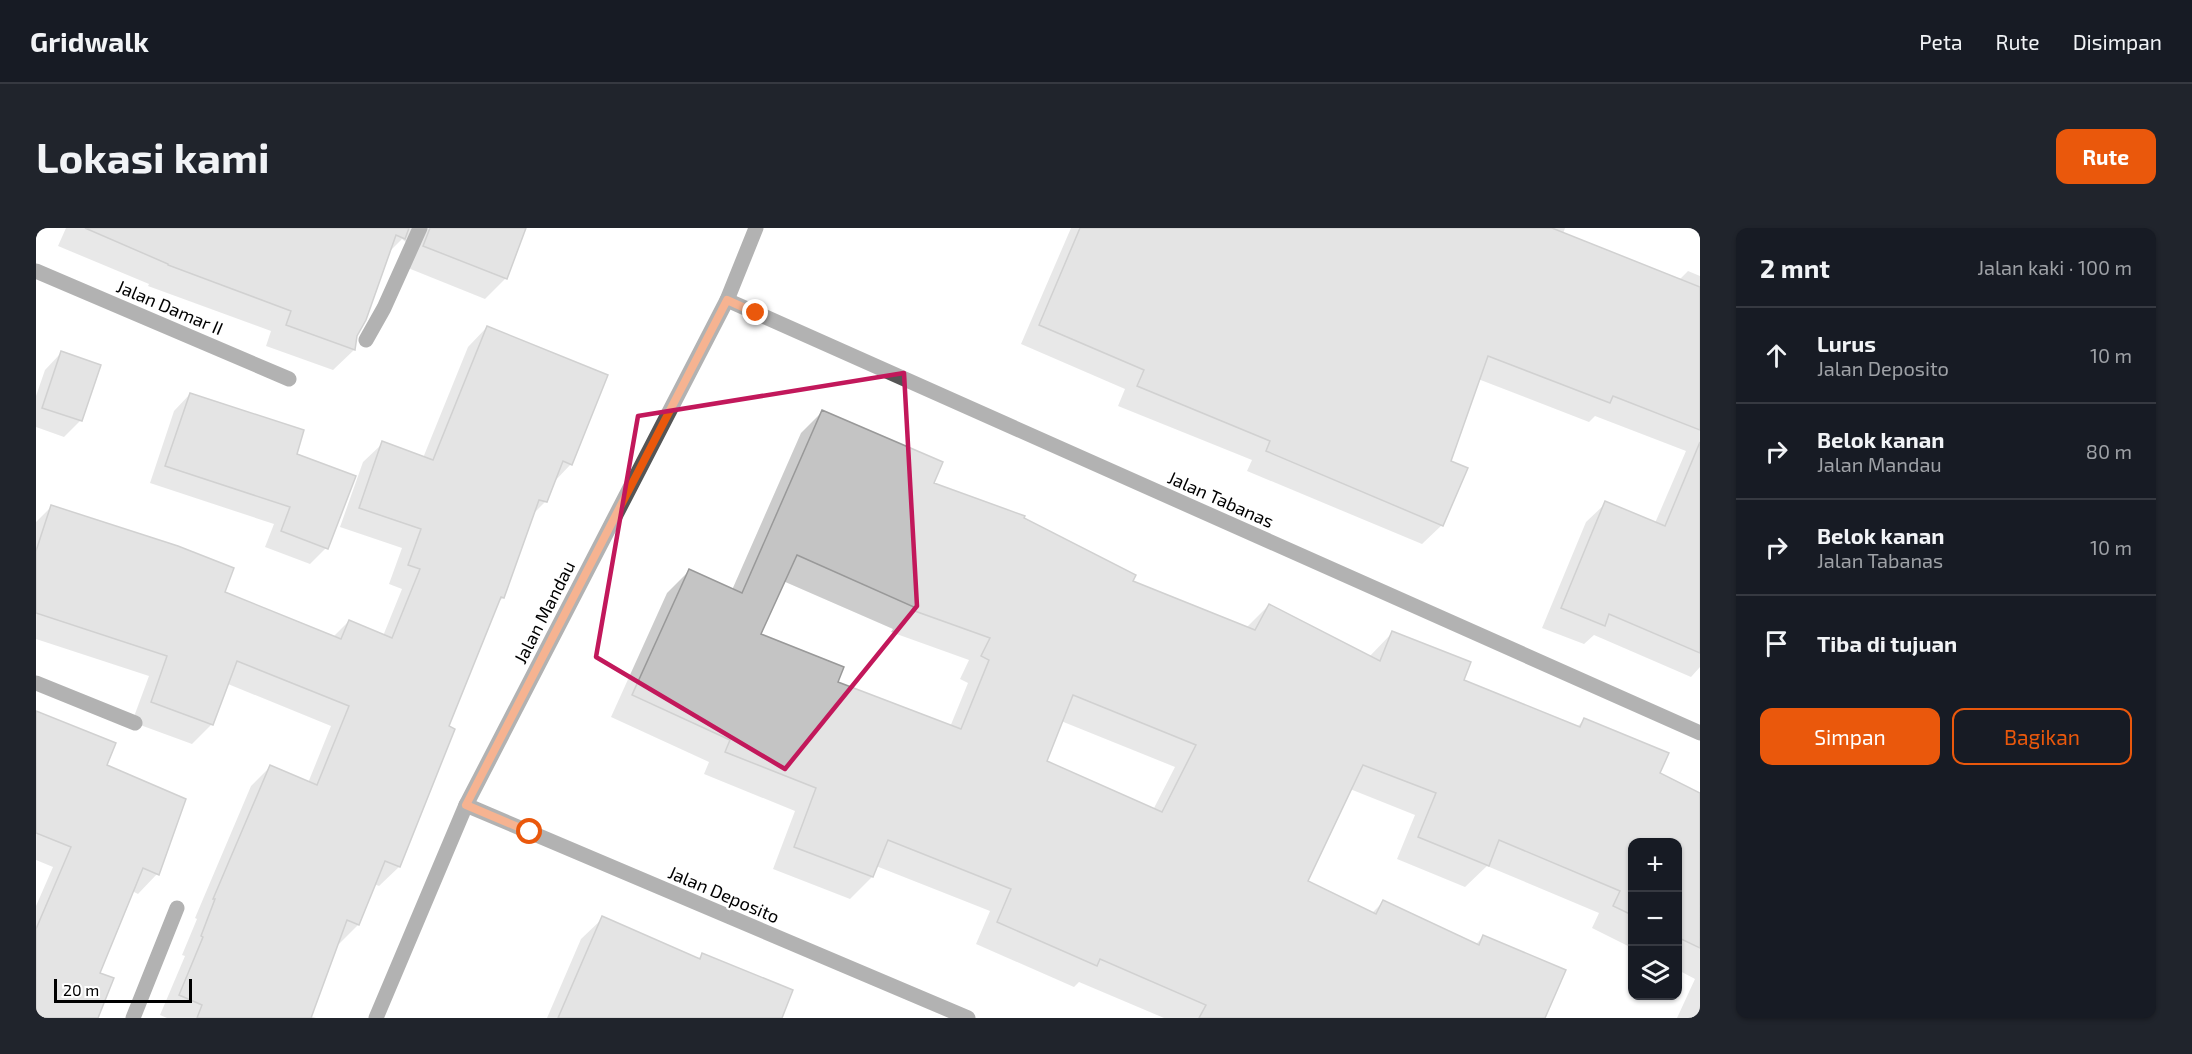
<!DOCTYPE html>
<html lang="id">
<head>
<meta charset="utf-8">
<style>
	:root { --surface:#171b24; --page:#20242c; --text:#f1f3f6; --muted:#9ea1a6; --line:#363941; --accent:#ea580c }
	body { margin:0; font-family:"Exo 2",sans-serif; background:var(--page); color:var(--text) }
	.controls { position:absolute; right:18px; bottom:18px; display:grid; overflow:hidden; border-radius:12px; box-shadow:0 2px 4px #0004 }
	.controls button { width:54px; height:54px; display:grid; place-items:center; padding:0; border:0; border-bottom:2px solid var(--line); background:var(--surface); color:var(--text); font:30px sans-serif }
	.scale { position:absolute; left:18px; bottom:15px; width:138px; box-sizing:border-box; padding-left:6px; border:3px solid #000; border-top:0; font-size:16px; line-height:21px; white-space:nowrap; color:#000; -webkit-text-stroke:4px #fff; paint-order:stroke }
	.stop { position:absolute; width:18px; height:18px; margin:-14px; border:4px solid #ea580c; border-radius:50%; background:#fff }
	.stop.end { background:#ea580c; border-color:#fff; box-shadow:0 2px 6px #0008 }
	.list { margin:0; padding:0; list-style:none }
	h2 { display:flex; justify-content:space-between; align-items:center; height:78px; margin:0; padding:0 24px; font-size:26px }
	h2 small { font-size:20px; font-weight:400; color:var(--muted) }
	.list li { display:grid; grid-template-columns:39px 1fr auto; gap:18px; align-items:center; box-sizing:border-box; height:96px; padding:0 24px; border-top:2px solid var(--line) }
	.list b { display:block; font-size:22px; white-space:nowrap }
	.list p { margin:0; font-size:20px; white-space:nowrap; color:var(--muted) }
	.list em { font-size:20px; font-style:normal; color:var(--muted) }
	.actions { display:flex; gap:12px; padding:18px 24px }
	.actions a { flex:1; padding:14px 0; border:2px solid var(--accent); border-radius:12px; text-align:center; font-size:21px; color:var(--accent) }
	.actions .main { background:var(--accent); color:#fff }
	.icon { flex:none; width:33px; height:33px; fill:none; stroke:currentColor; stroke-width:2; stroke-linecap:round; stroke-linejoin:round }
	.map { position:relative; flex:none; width:1664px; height:790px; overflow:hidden; border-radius:12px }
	header { display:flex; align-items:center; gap:36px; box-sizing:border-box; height:84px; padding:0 30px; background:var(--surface); border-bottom:2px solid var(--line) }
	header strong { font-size:28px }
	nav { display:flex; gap:33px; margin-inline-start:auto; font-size:21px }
	.intro { display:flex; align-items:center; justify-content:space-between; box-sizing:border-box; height:144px; padding:0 36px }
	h1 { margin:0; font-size:42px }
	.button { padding:15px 27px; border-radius:12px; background:var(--accent); color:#fff; font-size:21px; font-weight:700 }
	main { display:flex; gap:36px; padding:0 36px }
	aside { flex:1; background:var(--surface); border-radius:12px; box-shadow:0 2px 4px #0004 }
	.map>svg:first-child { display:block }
</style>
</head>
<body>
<header>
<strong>Gridwalk</strong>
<nav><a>Peta</a><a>Rute</a><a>Disimpan</a></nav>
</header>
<div class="intro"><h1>Lokasi kami</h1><a class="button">Rute</a></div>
<main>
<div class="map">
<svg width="1664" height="790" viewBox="0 0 1664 790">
	<rect width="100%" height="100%" fill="#fff"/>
	<!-- shadow -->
	<g fill="#0003" fill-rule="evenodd">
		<polygon points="30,0 481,0 470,50 449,71 367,38 371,15 366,11 353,24 320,107 318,122 297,142 230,118 235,103 112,58 113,56 22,18"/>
		<polygon points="1035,0 1529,0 1527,6 1643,52 1652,43 1664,48 1664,439 1655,449 1558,407 1548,416 1506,400 1550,294 1570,275 1619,295 1650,223 1559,188 1553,194 1442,151 1413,233 1406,297 1386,316 1211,243 1216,232 1082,178 1089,161 985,116"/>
		<polygon points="451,99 535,236 517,255 509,274 497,286 467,370 461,375 411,499 417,501 363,639 343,658 338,656 322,697 303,716 301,715 274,788 280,790 131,790 124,787 149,728 146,727 161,691 159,690 215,558 234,539 272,555 295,498 192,456 176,496 156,516 96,494 113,448 0,411 0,294 16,278 187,365 297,409 313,393 347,408 366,361 353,356 366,320 304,299 327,234 347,215 387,230 432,119"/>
		<polygon points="25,125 45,192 28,209 0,199 0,168 9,142"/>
		<polygon points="154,166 259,227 290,320 274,336 229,319 238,296 114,255 138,183"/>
		<path d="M 787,183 L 896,255 L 987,291 L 1095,354 L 1210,400 L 1233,377 L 1333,429 L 1356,405 L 1426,452 L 1541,499 L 1549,491 L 1622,546 L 1664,567 L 1664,790 L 1641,790 L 1659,751 L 1642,742 L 1642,614 L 1596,614 L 1596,720 L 1556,700 L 1563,685 L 1451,638 L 1429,659 L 1361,631 L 1379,587 L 1314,561 L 1270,653 L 1335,686 L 1347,674 L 1439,717 L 1448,708 L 1508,790 L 1128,790 L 1043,754 L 1038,759 L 940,716 L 954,683 L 840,638 L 836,649 L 814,671 L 737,641 L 759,583 L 668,546 L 673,534 L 575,489 L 631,365 L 653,343 L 696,362 L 765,205 ZM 747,353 L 857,401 L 855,404 L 933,432 L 924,451 L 932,455 L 914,499 L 800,455 L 723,407 ZM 1025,493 L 1139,539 L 1117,582 L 1009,534 Z"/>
		<polygon points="0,485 69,538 121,646 102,666 96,663 62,745 61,790 0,790 0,678 17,639 0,632"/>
		<polygon points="567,690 662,731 667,726 744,790 511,790 545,711"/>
	</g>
	<!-- building -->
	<g fill="#c4c4c4" stroke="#999" stroke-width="1.5" fill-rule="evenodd">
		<polygon points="49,0 373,0 369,11 360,7 330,92 321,108 319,122 250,97 255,83 132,37 132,36"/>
		<polygon points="394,0 490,0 471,51 387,18"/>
		<polygon points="1044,0 1516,0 1664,59 1664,202 1577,168 1574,175 1452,128 1415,233 1432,240 1407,298 1230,223 1234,213 1101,158 1108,142 1003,97"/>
		<polygon points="451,98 572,147 536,237 527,233 511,274 503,272 468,370 465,369 413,498 419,501 364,639 349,633 323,697 311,692 275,790 161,790 166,777 143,767 167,709 165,708 179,671 177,671 234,537 281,557 313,478 201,433 177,497 115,474 131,428 0,385 0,323 15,277 142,318 198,340 189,364 305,411 313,392 356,410 384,341 372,337 385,301 323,280 346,213 397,232"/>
		<polygon points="25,123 65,137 46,193 6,180"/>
		<polygon points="154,165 268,202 261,226 320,248 292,321 245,303 254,279 129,238"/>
		<path d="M 786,182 L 907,234 L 898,255 L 989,288 L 988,290 L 1100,347 L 1097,353 L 1219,402 L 1233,376 L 1344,433 L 1356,403 L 1435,434 L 1428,452 L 1544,499 L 1548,490 L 1633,525 L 1624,545 L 1664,565 L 1664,720 L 1641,709 L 1641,615 L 1596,615 L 1596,687 L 1577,678 L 1584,663 L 1463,612 L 1453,638 L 1382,609 L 1400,565 L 1327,537 L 1272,653 L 1340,686 L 1347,672 L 1443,717 L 1447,707 L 1530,742 L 1509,790 L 1163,790 L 1170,777 L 1064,731 L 1061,738 L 961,694 L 975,661 L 852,612 L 837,649 L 758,619 L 780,560 L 689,524 L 694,512 L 596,467 L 653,341 L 706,365 ZM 761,327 L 878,379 L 876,382 L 954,410 L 945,428 L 953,432 L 925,501 L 802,454 L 808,439 L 725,406 ZM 1037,467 L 1160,517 L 1126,584 L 1011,533 Z"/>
		<polygon points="1664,214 1664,425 1573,386 1569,398 1525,380 1569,273 1629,298"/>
		<polygon points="0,483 80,515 71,537 150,571 123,647 107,640 64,745 78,750 62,790 0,790 0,701 35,619 0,605"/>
		<polygon points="566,688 664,731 666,725 757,762 746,790 522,790"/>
	</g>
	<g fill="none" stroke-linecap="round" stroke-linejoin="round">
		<!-- minor -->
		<g stroke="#555" stroke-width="15">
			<polyline points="0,43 253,151"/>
			<polyline points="691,72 1664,505"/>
			<polyline points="330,112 348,80 384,0"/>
			<polyline points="0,455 99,495"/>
			<polyline points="430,577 932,790"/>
			<polyline points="97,790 141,680"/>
			<polyline points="340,790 430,577 691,72 720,0"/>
		</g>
	</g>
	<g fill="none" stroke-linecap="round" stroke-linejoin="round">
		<!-- route -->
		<polyline stroke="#ea580c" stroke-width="8" points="494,604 430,577 691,72 720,85"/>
	</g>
	<!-- marked area -->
	<path d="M0 0H1664V790H0ZM 868,145 L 881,378 L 749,541 L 560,429 L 602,188 Z" fill="#fff" fill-opacity=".55" fill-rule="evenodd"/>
	<path fill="none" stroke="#c2185b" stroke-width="4.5" stroke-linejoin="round" d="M 868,145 L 881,378 L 749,541 L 560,429 L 602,188 Z"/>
	<g text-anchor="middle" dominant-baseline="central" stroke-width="4.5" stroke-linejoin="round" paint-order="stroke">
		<!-- street labels -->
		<g font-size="18" fill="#000" stroke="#fff">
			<text transform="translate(134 79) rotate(23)">Jalan Damar II</text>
			<text transform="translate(1185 271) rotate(24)">Jalan Tabanas</text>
			<text transform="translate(508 384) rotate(-63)">Jalan Mandau</text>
			<text transform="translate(688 666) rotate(23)">Jalan Deposito</text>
		</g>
	</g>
</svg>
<div class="controls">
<button>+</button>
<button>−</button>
<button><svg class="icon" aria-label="layers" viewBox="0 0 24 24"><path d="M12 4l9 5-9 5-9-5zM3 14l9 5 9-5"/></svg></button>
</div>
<div class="scale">20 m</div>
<div class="stop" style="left:494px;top:604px"></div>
<div class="stop end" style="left:720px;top:85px"></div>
</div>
<aside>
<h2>2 mnt<small>Jalan kaki · 100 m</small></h2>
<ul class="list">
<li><svg class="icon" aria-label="ahead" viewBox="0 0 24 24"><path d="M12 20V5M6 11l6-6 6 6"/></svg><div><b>Lurus</b><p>Jalan Deposito</p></div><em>10 m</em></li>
<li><svg class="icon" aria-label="right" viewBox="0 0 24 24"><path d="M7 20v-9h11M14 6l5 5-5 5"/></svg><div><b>Belok kanan</b><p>Jalan Mandau</p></div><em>80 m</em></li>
<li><svg class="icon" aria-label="right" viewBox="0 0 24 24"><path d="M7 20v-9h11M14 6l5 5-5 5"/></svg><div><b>Belok kanan</b><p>Jalan Tabanas</p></div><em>10 m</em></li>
<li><svg class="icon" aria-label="arrive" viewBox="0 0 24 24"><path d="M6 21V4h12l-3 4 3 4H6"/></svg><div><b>Tiba di tujuan</b></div></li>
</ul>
<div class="actions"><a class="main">Simpan</a><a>Bagikan</a></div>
</aside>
</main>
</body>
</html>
